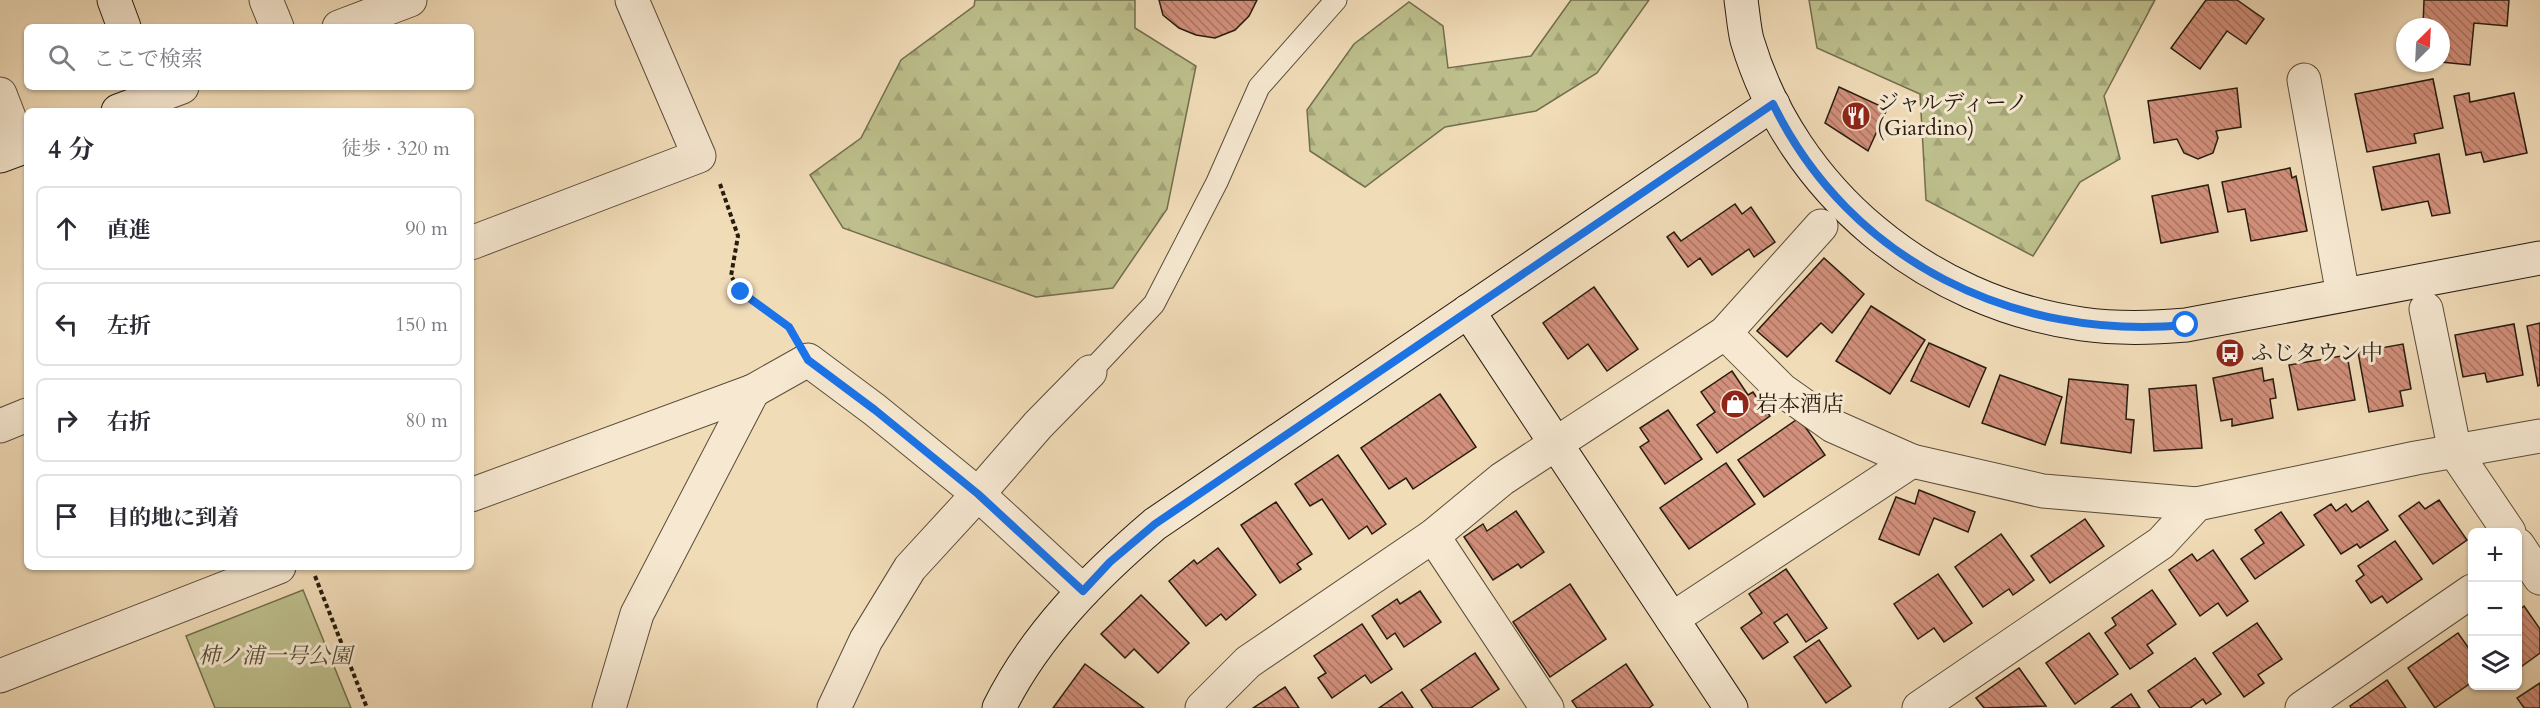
<!DOCTYPE html>
<html lang="ja">
<head>
<meta charset="utf-8">
<style>
	:root { --surface:#fff; --page:#f2f2f3; --text:#2b2b33; --muted:#7c7c81; --line:#e1e1e2 }
	body { margin:0; font-family:Cardo,"Noto Serif JP",serif; background:var(--page); color:var(--text) }
	.controls { position:absolute; right:18px; bottom:18px; display:grid; overflow:hidden; border-radius:9px; box-shadow:0 2px 4px #0004 }
	.controls button { width:54px; height:54px; display:grid; place-items:center; padding:0; border:0; border-bottom:2px solid var(--line); background:var(--surface); color:var(--text); font:30px sans-serif }
	.compass { position:absolute; left:2396px; top:18px; width:54px; height:54px; border-radius:50%; background:var(--surface); box-shadow:0 2px 4px #0004; rotate:24deg }
	.stop { position:absolute; width:18px; height:18px; margin:-14px; border:4px solid #1a73e8; border-radius:50%; background:#fff }
	.stop.end { background:#1a73e8; border-color:#fff; box-shadow:0 2px 6px #0008 }
	.list { margin:0; padding:0; list-style:none }
	h2 { display:flex; justify-content:space-between; align-items:center; height:78px; margin:0; padding:0 24px; font-size:26px }
	h2 small { font-size:20px; font-weight:400; color:var(--muted) }
	.list li { display:grid; grid-template-columns:39px 1fr auto; gap:18px; align-items:center; box-sizing:border-box; height:84px; margin:0 12px 12px; padding:0 12px; border:2px solid var(--line); border-radius:9px }
	.list b { display:block; font-size:22px; white-space:nowrap }
	.list em { font-size:20px; font-style:normal; color:var(--muted) }
	.icon { flex:none; width:33px; height:33px; fill:none; stroke:currentColor; stroke-width:2; stroke-linecap:round; stroke-linejoin:round }
	.map { position:relative; flex:none; width:2540px; height:708px; overflow:hidden }
	.search { position:absolute; background:var(--surface); box-shadow:0 2px 4px #0004; left:24px; top:24px; width:450px; height:66px; display:flex; align-items:center; gap:15px; box-sizing:border-box; padding:0 21px; border-radius:9px; color:var(--muted); font-size:22px }
	.panel { position:absolute; background:var(--surface); box-shadow:0 2px 4px #0004; left:24px; top:108px; width:450px; height:462px; border-radius:9px }
	.map>svg:first-child { display:block }
</style>
</head>
<body>
<div class="map">
<svg width="2540" height="708" viewBox="0 0 2540 708">
	<defs>
		<pattern id="forest-firs" width="22" height="20" patternUnits="userSpaceOnUse" patternTransform="scale(1.5)"><rect width="22" height="20" fill="#bdbf8c"/><path d="M5 1l3.5 6h-7zM16 11l3.5 6h-7z" fill="#a2a478"/></pattern>
		<pattern id="building-back-hatch" width="6" height="6" patternUnits="userSpaceOnUse" patternTransform="scale(1.5)"><rect width="6" height="6" fill="#d28f7b"/><path d="M-1 5l2 2M0 0l6 6M5-1l2 2" fill="none" stroke="#aa7463"/></pattern>
	</defs>
	<rect width="100%" height="100%" fill="#f1dcb8"/>
	<filter id="stains"><feTurbulence type="fractalNoise" baseFrequency=".00333" numOctaves="4"/><feColorMatrix values="0 0 0 0 .2 0 0 0 0 .09 0 0 0 0 .02 0 0 0 .5 -.17"/></filter>
	<radialGradient id="worn" r=".72"><stop offset=".6" stop-color="#630" stop-opacity="0"/><stop offset="1" stop-color="#630" stop-opacity=".3"/></radialGradient>
	<!-- green -->
	<polygon fill="#bdbf8c" stroke="#726e4e" stroke-width="1.5" points="303,590 351,708 215,708 186,636"/>
	<!-- forest -->
	<g fill="url(#forest-firs)" stroke="#726e4e" stroke-width="1.5">
		<polygon points="975,0 1135,0 1135,28 1196,66 1167,209 1113,288 1036,297 843,228 810,175 861,138 901,60 974,6"/>
		<polygon points="1571,0 1649,0 1597,73 1536,111 1445,127 1365,187 1310,151 1307,110 1354,44 1409,2 1443,26 1448,68 1531,56"/>
		<polygon points="1809,0 2155,0 2104,96 2120,159 2080,182 2033,256 1926,200 1920,94 1817,48"/>
	</g>
	<!-- building -->
	<g fill="url(#building-back-hatch)" stroke="#271c0f" stroke-width="1.5">
		<polygon points="1159,0 1257,0 1249,16 1235,30 1215,38 1196,35 1179,28 1163,15"/>
		<polygon points="2206,0 2237,0 2264,19 2246,44 2227,31 2200,69 2171,48"/>
		<polygon points="2424,0 2509,0 2507,26 2474,23 2470,65 2441,62 2441,27 2423,27"/>
		<polygon points="2433,79 2443,128 2414,134 2416,143 2367,152 2355,94"/>
		<polygon points="1839,87 1887,109 1868,151 1825,123"/>
		<polygon points="2237,88 2241,127 2216,131 2218,138 2213,153 2198,159 2184,153 2177,139 2154,143 2148,101"/>
		<polygon points="2469,93 2470,102 2514,93 2527,153 2484,162 2481,152 2466,155 2454,96"/>
		<polygon points="2439,154 2450,213 2432,216 2428,201 2382,210 2373,167"/>
		<polygon points="2290,168 2292,178 2296,176 2307,231 2251,241 2245,209 2228,212 2222,182"/>
		<polygon points="2208,185 2218,232 2161,243 2152,196"/>
		<polygon points="1735,204 1742,214 1751,207 1775,242 1754,257 1749,249 1712,275 1700,258 1688,267 1667,237 1674,232 1681,241"/>
		<polygon points="1824,258 1864,294 1832,333 1821,323 1787,357 1757,331"/>
		<polygon points="1594,287 1638,349 1607,371 1588,344 1568,359 1543,323"/>
		<polygon points="1871,306 1925,340 1890,394 1836,361"/>
		<polygon points="2540,323 2540,385 2538,386 2527,326"/>
		<polygon points="2514,324 2523,375 2487,382 2485,373 2463,377 2455,335"/>
		<polygon points="1929,343 1986,368 1969,407 1911,381"/>
		<polygon points="2403,344 2411,389 2400,391 2403,406 2369,412 2358,352"/>
		<polygon points="2347,355 2355,400 2298,410 2289,365"/>
		<polygon points="2262,368 2264,381 2273,379 2276,398 2270,399 2273,418 2232,426 2232,419 2221,421 2213,378"/>
		<polygon points="1732,371 1748,395 1753,392 1770,416 1717,453 1697,425 1715,412 1701,392"/>
		<polygon points="2000,375 2062,397 2045,445 1982,423"/>
		<polygon points="2069,379 2128,385 2126,419 2134,420 2131,453 2061,443"/>
		<polygon points="2196,385 2202,448 2154,451 2149,389"/>
		<polygon points="1440,394 1476,447 1413,489 1406,478 1389,489 1361,448"/>
		<polygon points="1668,410 1702,459 1665,484 1640,447 1649,441 1640,428"/>
		<polygon points="1799,418 1825,455 1764,497 1738,460"/>
		<polygon points="1338,455 1386,524 1372,534 1367,526 1349,539 1322,499 1310,506 1295,484"/>
		<polygon points="1726,463 1755,504 1689,549 1660,508"/>
		<polygon points="1919,490 1975,512 1968,532 1934,518 1919,555 1879,539 1896,497 1915,504"/>
		<polygon points="2439,500 2467,540 2433,564 2399,516 2419,502 2425,509"/>
		<polygon points="2368,501 2388,530 2360,548 2357,544 2341,554 2314,515 2331,504 2336,511 2346,504 2352,512"/>
		<polygon points="1276,502 1312,554 1297,564 1301,569 1280,583 1241,525"/>
		<polygon points="1516,511 1544,552 1521,568 1518,564 1493,580 1464,537 1483,524 1487,531"/>
		<polygon points="2281,512 2304,545 2255,579 2241,559 2264,543 2255,530"/>
		<polygon points="2085,519 2104,546 2050,583 2031,556"/>
		<polygon points="2001,534 2034,580 2013,595 2009,589 1983,607 1955,567"/>
		<polygon points="2395,541 2422,579 2387,603 2382,596 2371,603 2356,581 2364,575 2358,566"/>
		<polygon points="1218,548 1256,595 1226,620 1221,614 1206,626 1169,581 1194,560 1197,564"/>
		<polygon points="2213,550 2248,601 2227,616 2218,603 2200,616 2169,570 2192,554 2197,561"/>
		<polygon points="1786,569 1827,628 1806,642 1787,614 1774,623 1788,642 1763,659 1741,628 1762,613 1749,594"/>
		<polygon points="1938,574 1972,623 1944,642 1934,628 1918,639 1894,604"/>
		<polygon points="1570,584 1606,639 1550,677 1513,622"/>
		<polygon points="2152,590 2176,624 2147,645 2153,653 2130,669 2105,633 2116,625 2112,618"/>
		<polygon points="1420,591 1441,622 1404,647 1395,633 1387,639 1372,616 1397,599 1400,604"/>
		<polygon points="1141,595 1189,643 1158,673 1134,649 1125,658 1101,634"/>
		<polygon points="2524,606 2540,629 2540,653 2518,669 2518,611"/>
		<polygon points="2257,623 2282,659 2258,675 2264,683 2244,697 2213,653"/>
		<polygon points="1362,624 1392,669 1371,683 1365,675 1332,698 1318,678 1326,673 1314,656"/>
		<polygon points="2089,633 2118,674 2075,704 2046,663"/>
		<polygon points="2458,633 2472,653 2472,682 2435,708 2408,668"/>
		<polygon points="1819,640 1851,686 1826,703 1794,657"/>
		<polygon points="1475,653 1499,689 1471,708 1433,708 1421,690"/>
		<polygon points="2195,658 2221,694 2206,704 2203,699 2190,708 2160,708 2148,691"/>
		<polygon points="1085,664 1144,708 1053,708"/>
		<polygon points="1626,664 1653,705 1649,708 1577,708 1572,701"/>
		<polygon points="2019,668 2046,706 1984,708 1976,698"/>
		<polygon points="2387,680 2406,708 2351,708 2350,706"/>
		<polygon points="2540,683 2540,708 2524,708 2517,698"/>
		<polygon points="1285,687 1299,708 1253,708"/>
		<polygon points="1402,692 1413,708 1379,708"/>
		<polygon points="2131,694 2140,708 2111,708"/>
	</g>
	<g fill="none" stroke-linecap="round" stroke-linejoin="round">
		<!-- lane casing -->
		<g stroke="#5a4c39" stroke-width="23">
			<polyline id="lane" points="1090,372 1154,304 1217,182 1259,87 1336,0"/>
		</g>
		<!-- street casing -->
		<g stroke="#5a4c39" stroke-width="35">
			<g id="street">
				<polyline points="266,0 277,27"/>
				<polyline points="339,27 410,0"/>
				<polyline points="2304,80 2343,295"/>
				<polyline points="0,94 21,148"/>
				<polyline points="155,111 150,99 182,87"/>
				<polyline points="471,243 699,156 632,0"/>
				<polyline points="2426,309 2455,452 2509,532"/>
				<polyline points="1725,333 1782,390 1833,426 1912,461 2043,491 2197,504 2416,458 2540,436"/>
				<polyline points="0,426 27,415"/>
				<polyline points="471,495 753,391 808,360 875,410 978,494 1083,591"/>
				<polyline points="1433,536 1547,708"/>
				<polyline points="2518,545 2540,578"/>
				<polyline points="1672,619 1912,461"/>
				<polyline points="0,676 279,567"/>
				<polyline points="609,708 637,614 753,391"/>
				<polyline points="834,708 866,640 910,568 978,494 1038,425 1090,372"/>
				<polyline points="1202,708 1248,662 1433,536 1502,479 1725,333 1821,226"/>
				<polyline points="1919,708 2161,543 2197,504"/>
				<polyline points="2302,708 2472,591"/>
			</g>
		</g>
		<!-- secondary casing -->
		<g stroke="#271c0f" stroke-width="35">
			<g id="secondary">
				<polyline points="114,0 124,27"/>
				<path d="M 1741,0 C 1743,13 1744,28 1747,40 C 1792,192 1927,302 2082,324 C 2117,329 2152,328 2186,325 L 2540,258"/>
				<polyline points="118,111 150,99 146,87"/>
				<polyline points="0,156 27,146"/>
				<polyline points="1468,311 1731,708"/>
				<path d="M 999,708 C 1035,635 1094,576 1155,524 L 1773,104"/>
			</g>
		</g>
		<!-- path -->
		<g stroke="#271c0f" stroke-width="4" stroke-dasharray="4.5 3" stroke-linecap="butt">
			<polyline points="720,184 738,236 731,276 741,292 790,328"/>
			<polyline points="315,576 367,708"/>
			<polyline points="331,657 345,652"/>
		</g>
		<!-- lane -->
		<use href="#lane" stroke="#f6e8d1" stroke-width="21"/>
		<!-- street -->
		<use href="#street" stroke="#f6e8d1" stroke-width="33"/>
		<!-- secondary -->
		<use href="#secondary" stroke="#f6e8d1" stroke-width="33"/>
	</g>
	<g fill="none" stroke-linecap="round" stroke-linejoin="round">
		<!-- route -->
		<path stroke="#1a73e8" stroke-width="8" d="M 741,292 L 789,327 L 808,360 L 875,410 L 978,494 L 1083,591 L 1110,562 L 1155,524 L 1773,104 C 1850,262 2016,341 2186,325"/>
	</g>
	<!-- icons -->
	<defs>
		<g id="restaurant-disc" transform="scale(1.5)"><circle r="9.5" fill="#8f2418" stroke="#f6e8d1"/><path d="M-5-6h1v4h1v-4h1v4h1v-4h1v5L-1.5 .5V6h-2V.5L-5-1ZM5-6V6H3V1.5H1.5Q1.5-4 5-6Z" fill="#fff"/></g>
		<g id="bus-disc" transform="scale(1.5)"><circle r="9.5" fill="#8f2418" stroke="#f6e8d1"/><path d="M-5-6H5V4H4V6H2V4H-2V6H-4V4H-5ZM-3.5-4V0h7V-4ZM-3.5 1.2v1.5H-2V1.2ZM2 1.2v1.5H3.5V1.2Z" fill="#fff"/></g>
		<g id="shop-disc" transform="scale(1.5)"><circle r="9.5" fill="#8f2418" stroke="#f6e8d1"/><path d="M-5-2.5h2.3a2.7 3.5 0 0 1 5.4 0H5L5.5 6h-11ZM-1.5-2.5h3a1.5 2.3 0 0 0-3 0Z" fill="#fff"/></g>
	</defs>
	<g fill-rule="evenodd">
		<use href="#restaurant-disc" x="1856" y="116"/>
		<use href="#bus-disc" x="2230" y="353"/>
		<use href="#shop-disc" x="1735" y="404"/>
	</g>
	<g text-anchor="middle" dominant-baseline="central" stroke-width="6" stroke-linejoin="round" paint-order="stroke">
		<!-- poi labels -->
		<g font-size="22" fill="#271c0f" stroke="#f6e8d1" text-anchor="start">
			<text x="1877" y="103">ジャルディーノ<tspan x="1877" dy="25">(Giardino)</tspan></text>
			<text x="2251" y="353">ふじタウン中</text>
			<text x="1756" y="404">岩本酒店</text>
		</g>
		<!-- park labels -->
		<g font-size="22" font-style="italic" fill="#544d34" stroke="#f6e8d1">
			<text x="275" y="656">柿ノ浦一号公園</text>
		</g>
	</g>
	<rect width="100%" height="100%" filter="url(#stains)"/>
	<rect width="100%" height="100%" fill="url(#worn)"/>
</svg>
<div class="controls">
<button>+</button>
<button>−</button>
<button><svg class="icon" aria-label="layers" viewBox="0 0 24 24"><path d="M12 4l9 5-9 5-9-5zM3 14l9 5 9-5"/></svg></button>
</div>
<svg class="compass" viewBox="-18 -18 36 36"><path d="M0-13l5 13h-10z" fill="#e53935"/><path d="M0 13l5-13h-10z" fill="#7c7c81"/></svg>
<div class="stop" style="left:2186px;top:325px"></div>
<div class="stop end" style="left:741px;top:292px"></div>
<div class="search"><svg class="icon" aria-label="search" viewBox="0 0 24 24"><circle cx="10" cy="10" r="6"/><path d="M15 15l6 6"/></svg>ここで検索</div>
<section class="panel">
<h2>4 分<small>徒歩 · 320 m</small></h2>
<ul class="list">
<li><svg class="icon" aria-label="ahead" viewBox="0 0 24 24"><path d="M12 20V5M6 11l6-6 6 6"/></svg><div><b>直進</b></div><em>90 m</em></li>
<li><svg class="icon" aria-label="left" viewBox="0 0 24 24"><path d="M17 20v-9H6M10 6l-5 5 5 5"/></svg><div><b>左折</b></div><em>150 m</em></li>
<li><svg class="icon" aria-label="right" viewBox="0 0 24 24"><path d="M7 20v-9h11M14 6l5 5-5 5"/></svg><div><b>右折</b></div><em>80 m</em></li>
<li><svg class="icon" aria-label="arrive" viewBox="0 0 24 24"><path d="M6 21V4h12l-3 4 3 4H6"/></svg><div><b>目的地に到着</b></div></li>
</ul>
</section>
</div>
</body>
</html>
